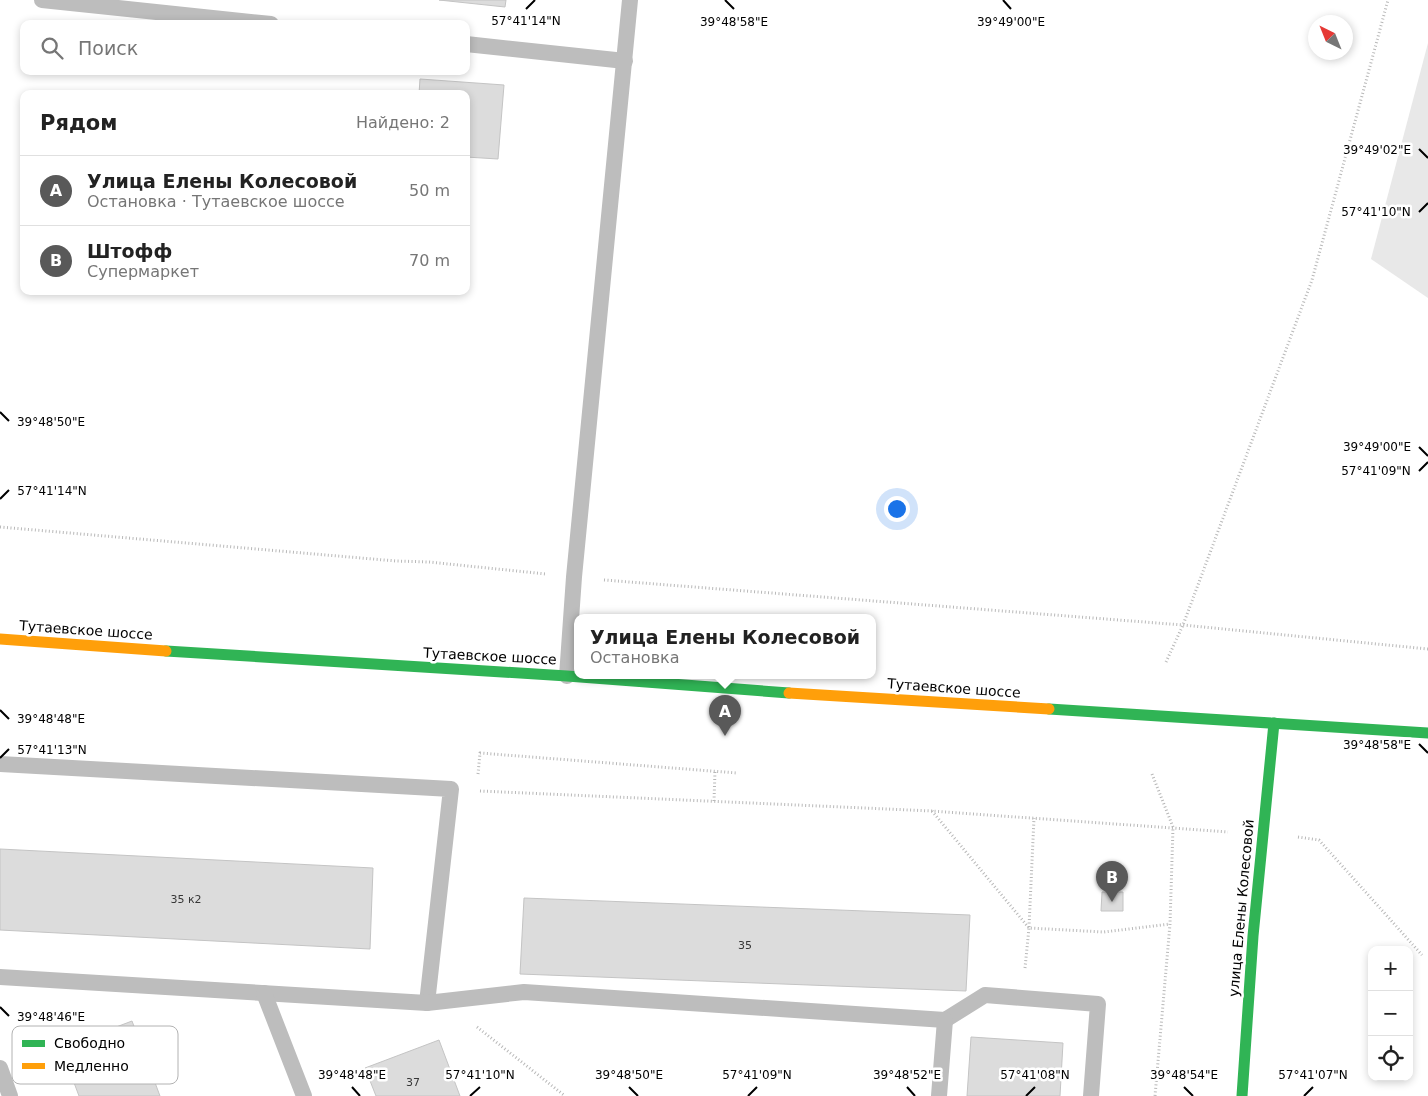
<!DOCTYPE html>
<html lang="ru">
<head>
<meta charset="utf-8">
<style>
	:root { --surface:#fff; --page:#f2f2f2; --text:#222; --muted:#767676; --line:#e0e0e0; --accent:#595959 }
	body { margin:0; font-family:"DejaVu Sans",sans-serif; background:var(--page); color:var(--text) }
	.controls { position:absolute; right:15px; bottom:15px; display:grid; overflow:hidden; border-radius:10px; box-shadow:0 2px 8px #0003 }
	.controls button { width:45px; height:45px; display:grid; place-items:center; padding:0; border:0; border-bottom:1px solid var(--line); background:var(--surface); color:var(--text); font:25px sans-serif }
	.compass { position:absolute; left:1308px; top:15px; width:45px; height:45px; border-radius:50%; background:var(--surface); box-shadow:0 2px 8px #0003; rotate:317deg }
	.you { position:absolute; left:896px; top:508px; width:18px; height:18px; margin:-12px; border:4px solid #fff; border-radius:50%; background:#1a73e8; box-shadow:0 0 0 8px #1a73e833 }
	.badge { display:grid; place-items:center; width:32px; height:32px; border-radius:50%; background:var(--accent); color:#fff; font-size:16px; font-weight:700 }
	.pin { position:absolute; translate:-50% -41px; filter:drop-shadow(0 1px 2px #0008) }
	.pin::after { content:''; position:absolute; top:26px; width:18px; height:15px; background:inherit; clip-path:polygon(0 0,100% 0,50% 100%) }
	.popup { position:absolute; left:574px; top:614px; width:302px; height:65px; box-sizing:border-box; display:grid; place-content:center; border-radius:10px; background:var(--surface); filter:drop-shadow(0 1px 4px #0005); font-size:16px; white-space:nowrap; color:var(--muted) }
	.popup b { font-size:19px; color:var(--text) }
	.popup::after { content:''; position:absolute; left:50%; top:100%; margin-left:-10px; border:10px solid transparent; border-top-color:var(--surface) }
	.list { margin:0; padding:0; list-style:none }
	h2 { display:flex; justify-content:space-between; align-items:center; height:65px; margin:0; padding:0 20px; font-size:21px }
	h2 small { font-size:16px; font-weight:400; color:var(--muted) }
	.list li { display:grid; grid-template-columns:32px 1fr auto; gap:15px; align-items:center; box-sizing:border-box; height:70px; padding:0 20px; border-top:1px solid var(--line) }
	.list b { display:block; font-size:19px; white-space:nowrap }
	.list p { margin:0; font-size:16px; white-space:nowrap; color:var(--muted) }
	.list em { font-size:16px; font-style:normal; color:var(--muted) }
	.icon { flex:none; width:28px; height:28px; fill:none; stroke:currentColor; stroke-width:2; stroke-linecap:round; stroke-linejoin:round }
	.map { position:relative; flex:none; width:1428px; height:1096px; overflow:hidden }
	.search { position:absolute; background:var(--surface); box-shadow:0 2px 8px #0003; left:20px; top:20px; width:450px; height:55px; display:flex; align-items:center; gap:12px; box-sizing:border-box; padding:0 18px; border-radius:10px; color:var(--muted); font-size:19px }
	.panel { position:absolute; background:var(--surface); box-shadow:0 2px 8px #0003; left:20px; top:90px; width:450px; height:205px; border-radius:10px }
	.map>svg:first-child { display:block }
</style>
</head>
<body>
<div class="map">
<svg width="1428" height="1096" viewBox="0 0 1428 1096">
	<rect width="100%" height="100%" fill="#fff"/>
	<!-- green -->
	<polygon fill="#e8e8e8" points="1428,43 1428,298 1371,259"/>
	<!-- building -->
	<g fill="#dcdcdc" stroke="#c4c4c4">
		<polygon points="439,0 506,0 505,7"/>
		<polygon points="420,79 504,85 498,159 466,157 466,94 419,94"/>
		<polygon points="0,849 373,868 370,949 0,930"/>
		<polygon points="1102,892 1123,892 1123,911 1101,911"/>
		<polygon points="524,898 970,915 966,991 520,974"/>
		<polygon points="132,1021 160,1096 79,1096 61,1048"/>
		<polygon points="971,1037 1063,1043 1060,1096 967,1096"/>
		<polygon points="439,1040 460,1096 376,1096 365,1068"/>
	</g>
	<g fill="none" stroke-linecap="round" stroke-linejoin="round">
		<!-- path -->
		<g stroke="#b8b8b8" stroke-width="3" stroke-dasharray="1 2.5" stroke-linecap="butt">
			<polyline points="0,527 396,561 429,562 546,574"/>
			<polyline points="604,580 1183,625 1428,649"/>
			<polyline points="1166,662 1183,625 1312,280 1388,0"/>
			<polyline points="478,774 480,753 737,773"/>
			<polyline points="1152,774 1173,827 1170,924 1155,1096"/>
			<polyline points="480,791 932,811 1228,832"/>
			<polyline points="714,801 715,771"/>
			<polyline points="932,811 1029,928"/>
			<polyline points="1298,837 1319,840 1422,955"/>
			<polyline points="1029,927 1034,818"/>
			<polyline points="1025,968 1029,928 1104,932 1170,924"/>
			<polyline points="477,1027 565,1096"/>
		</g>
		<!-- lane -->
		<g stroke="#bdbdbd" stroke-width="16">
			<polyline points="42,0 271,24"/>
			<polyline points="466,44 625,61"/>
			<polyline points="567,676 574,577 630,0"/>
			<polyline points="0,764 451,789 427,1003"/>
			<polyline points="0,977 427,1003 524,992 945,1020 985,995 1098,1004 1091,1096"/>
			<polyline points="264,993 304,1096"/>
			<polyline points="0,1068 10,1096"/>
			<polyline points="939,1096 945,1020"/>
		</g>
		<!-- fast -->
		<g stroke="#30b455" stroke-width="11">
			<polyline points="166,651 567,676 789,693"/>
			<polyline points="1049,709 1428,733"/>
			<polyline points="1242,1096 1253,936 1274,723"/>
		</g>
		<!-- slow -->
		<g stroke="#ff9f0a" stroke-width="11">
			<polyline points="0,639 166,651"/>
			<polyline points="789,693 1049,709"/>
		</g>
	</g>
	<!-- ticks -->
	<path fill="none" stroke="#000" stroke-width="2" d="M 725,0 L 734,9M 1003,0 L 1011,9M 526,9 L 535,0M 1419,149 L 1428,158M 1419,212 L 1428,203M 0,412 L 9,421M 1419,447 L 1428,456M 1419,471 L 1428,462M 0,499 L 9,490M 0,710 L 9,719M 1419,744 L 1428,753M 0,758 L 9,749M 0,1007 L 9,1016M 352,1087 L 360,1096M 629,1087 L 638,1096M 907,1087 L 915,1096M 1184,1087 L 1193,1096M 470,1096 L 480,1087M 748,1096 L 757,1087M 1026,1096 L 1035,1087M 1304,1096 L 1313,1087"/>
	<g text-anchor="middle" dominant-baseline="central" stroke-width="5" stroke-linejoin="round" paint-order="stroke">
		<!-- number labels -->
		<g font-size="11" fill="#373737">
			<text x="186" y="899">35 к2</text>
			<text x="745" y="945">35</text>
			<text x="413" y="1082">37</text>
		</g>
		<!-- street labels -->
		<g font-size="14" fill="#000" stroke="#fff">
			<text transform="translate(86 630) rotate(4)">Тутаевское шоссе</text>
			<text transform="translate(490 656) rotate(3)">Тутаевское шоссе</text>
			<text transform="translate(954 688) rotate(4)">Тутаевское шоссе</text>
			<text transform="translate(1241 908) rotate(-85)">улица Елены Колесовой</text>
		</g>
	</g>
	<!-- legend -->
	<rect x="12" y="1026" width="166" height="58" rx="8" fill="#fff" stroke="#b2b2b2" stroke-width="1"/>
	<rect x="22" y="1040" width="23" height="7" fill="#30b455"/>
	<rect x="22" y="1063" width="23" height="6" fill="#ff9f0a"/>
	<g font-size="14" fill="#000">
		<text x="54" y="1048">Свободно</text>
		<text x="54" y="1071">Медленно</text>
	</g>
	<g font-size="12" text-anchor="middle" fill="#000" stroke="#fff" stroke-width="5" stroke-linejoin="round" paint-order="stroke">
		<text x="526" y="25">57°41'14"N</text>
		<text x="734" y="26">39°48'58"E</text>
		<text x="1011" y="26">39°49'00"E</text>
		<text x="1377" y="154">39°49'02"E</text>
		<text x="1376" y="216">57°41'10"N</text>
		<text x="51" y="426">39°48'50"E</text>
		<text x="1377" y="451">39°49'00"E</text>
		<text x="1376" y="475">57°41'09"N</text>
		<text x="52" y="495">57°41'14"N</text>
		<text x="51" y="723">39°48'48"E</text>
		<text x="1377" y="749">39°48'58"E</text>
		<text x="52" y="754">57°41'13"N</text>
		<text x="51" y="1021">39°48'46"E</text>
		<text x="352" y="1079">39°48'48"E</text>
		<text x="629" y="1079">39°48'50"E</text>
		<text x="907" y="1079">39°48'52"E</text>
		<text x="1184" y="1079">39°48'54"E</text>
		<text x="480" y="1079">57°41'10"N</text>
		<text x="757" y="1079">57°41'09"N</text>
		<text x="1035" y="1079">57°41'08"N</text>
		<text x="1313" y="1079">57°41'07"N</text>
	</g>
</svg>
<div class="controls">
<button>+</button>
<button>−</button>
<button><svg class="icon" aria-label="locate" viewBox="0 0 24 24"><circle cx="12" cy="12" r="6"/><path d="M12 2v4M12 18v4M2 12h4M18 12h4"/></svg></button>
</div>
<svg class="compass" viewBox="-18 -18 36 36"><path d="M0-13l5 13h-10z" fill="#e53935"/><path d="M0 13l5-13h-10z" fill="#767676"/></svg>
<div class="you"></div>
<div class="pin badge" style="left:725px;top:736px">A</div>
<div class="popup"><b>Улица Елены Колесовой</b>Остановка</div>
<div class="pin badge" style="left:1112px;top:902px">B</div>
<div class="search"><svg class="icon" aria-label="search" viewBox="0 0 24 24"><circle cx="10" cy="10" r="6"/><path d="M15 15l6 6"/></svg>Поиск</div>
<section class="panel">
<h2>Рядом<small>Найдено: 2</small></h2>
<ul class="list">
<li><span class="badge">A</span><div><b>Улица Елены Колесовой</b><p>Остановка · Тутаевское шоссе</p></div><em>50 m</em></li>
<li><span class="badge">B</span><div><b>Штофф</b><p>Супермаркет</p></div><em>70 m</em></li>
</ul>
</section>
</div>
</body>
</html>
